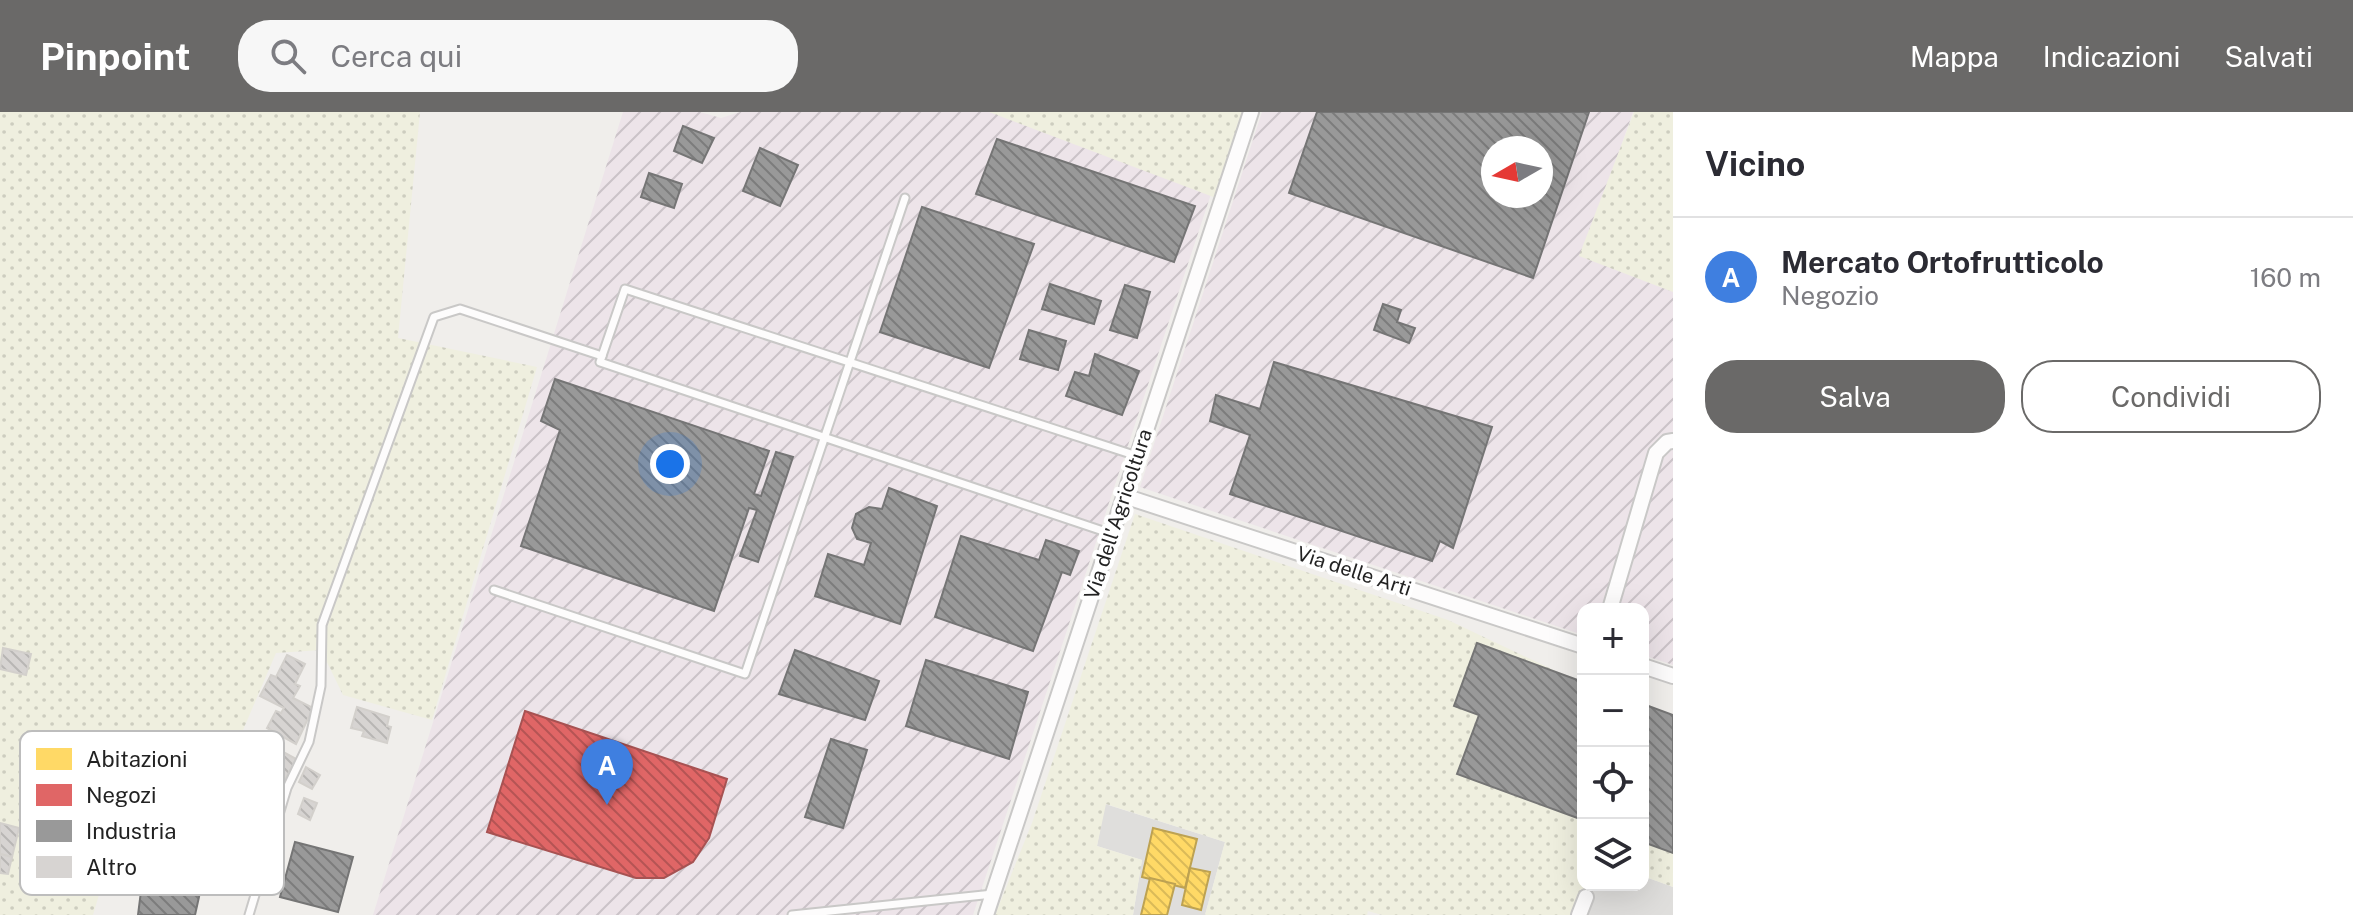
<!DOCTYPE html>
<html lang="it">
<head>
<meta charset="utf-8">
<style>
	:root { --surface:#fff; --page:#f7f7f7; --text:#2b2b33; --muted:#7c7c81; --line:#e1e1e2; --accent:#6a6968 }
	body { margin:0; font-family:"Public Sans",sans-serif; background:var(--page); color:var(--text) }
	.controls { position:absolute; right:24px; bottom:24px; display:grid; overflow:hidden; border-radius:16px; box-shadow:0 8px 32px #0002 }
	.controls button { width:72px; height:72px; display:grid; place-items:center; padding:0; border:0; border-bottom:2px solid var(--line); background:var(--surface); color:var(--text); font:40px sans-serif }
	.compass { position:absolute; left:1481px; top:24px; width:72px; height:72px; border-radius:50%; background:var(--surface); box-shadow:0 8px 32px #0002; rotate:261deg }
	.you { position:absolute; left:670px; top:352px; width:28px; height:28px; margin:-20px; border:6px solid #fff; border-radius:50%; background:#1a73e8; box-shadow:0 0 0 12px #1a73e833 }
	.badge { display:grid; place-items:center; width:52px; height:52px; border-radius:50%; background:var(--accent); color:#fff; font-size:26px; font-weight:700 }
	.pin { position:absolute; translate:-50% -66px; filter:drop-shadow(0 2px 4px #0008) }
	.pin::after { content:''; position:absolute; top:42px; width:28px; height:24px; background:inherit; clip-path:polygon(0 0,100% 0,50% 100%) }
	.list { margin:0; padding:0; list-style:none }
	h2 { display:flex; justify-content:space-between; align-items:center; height:104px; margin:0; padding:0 32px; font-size:34px }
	h2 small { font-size:26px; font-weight:400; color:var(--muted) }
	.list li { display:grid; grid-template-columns:52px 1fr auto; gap:24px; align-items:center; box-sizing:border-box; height:120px; padding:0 32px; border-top:2px solid var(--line) }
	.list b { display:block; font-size:30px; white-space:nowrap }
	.list p { margin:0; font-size:26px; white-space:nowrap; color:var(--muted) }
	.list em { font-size:26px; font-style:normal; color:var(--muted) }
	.actions { display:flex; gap:16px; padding:24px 32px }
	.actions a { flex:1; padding:18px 0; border:2px solid var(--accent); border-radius:32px; text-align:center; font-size:28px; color:var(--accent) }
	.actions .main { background:var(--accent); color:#fff }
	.icon { flex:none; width:44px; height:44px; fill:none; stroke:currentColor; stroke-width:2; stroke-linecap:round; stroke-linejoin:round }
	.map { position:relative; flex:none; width:1673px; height:803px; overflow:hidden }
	header { display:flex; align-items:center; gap:48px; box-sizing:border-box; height:112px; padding:0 40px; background:var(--accent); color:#fff }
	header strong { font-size:38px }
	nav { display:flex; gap:44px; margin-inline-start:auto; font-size:28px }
	.search { width:560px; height:72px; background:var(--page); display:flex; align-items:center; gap:20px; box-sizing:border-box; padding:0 28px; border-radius:32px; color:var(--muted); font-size:30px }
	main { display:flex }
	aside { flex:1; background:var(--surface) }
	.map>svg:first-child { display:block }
</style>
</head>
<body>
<header>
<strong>Pinpoint</strong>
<div class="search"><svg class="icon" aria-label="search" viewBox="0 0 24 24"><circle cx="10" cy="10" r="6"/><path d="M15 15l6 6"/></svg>Cerca qui</div>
<nav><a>Mappa</a><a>Indicazioni</a><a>Salvati</a></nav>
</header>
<main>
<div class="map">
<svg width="1673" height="803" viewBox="0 0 1673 803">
	<defs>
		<pattern id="industrial-furrows" width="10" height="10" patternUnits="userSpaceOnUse" patternTransform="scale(2)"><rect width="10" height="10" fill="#ede4e9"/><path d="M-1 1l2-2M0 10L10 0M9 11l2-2" fill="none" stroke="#cbc3c8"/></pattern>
		<pattern id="farmland-dots" width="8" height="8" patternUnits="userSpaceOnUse" patternTransform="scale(2)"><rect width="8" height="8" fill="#efefdf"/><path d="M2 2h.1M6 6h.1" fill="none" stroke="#cdcdbf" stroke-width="1.8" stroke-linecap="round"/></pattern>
		<pattern id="homes-back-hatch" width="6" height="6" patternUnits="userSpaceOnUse" patternTransform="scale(2)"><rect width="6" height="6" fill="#ffd966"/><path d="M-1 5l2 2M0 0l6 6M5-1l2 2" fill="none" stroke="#daba58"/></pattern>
		<pattern id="shops-back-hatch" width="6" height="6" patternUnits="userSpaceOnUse" patternTransform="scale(2)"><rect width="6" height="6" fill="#e06666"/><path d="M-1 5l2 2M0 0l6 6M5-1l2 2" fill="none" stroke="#b55454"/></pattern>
		<pattern id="industry-back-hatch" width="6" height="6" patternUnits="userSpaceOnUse" patternTransform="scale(2)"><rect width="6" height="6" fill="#999"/><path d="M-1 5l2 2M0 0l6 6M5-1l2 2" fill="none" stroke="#7c7c7c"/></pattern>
		<pattern id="building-back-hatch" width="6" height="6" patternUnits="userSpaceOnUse" patternTransform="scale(2)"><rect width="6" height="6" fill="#d7d4d2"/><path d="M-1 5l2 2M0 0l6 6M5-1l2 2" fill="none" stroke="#b8b6b4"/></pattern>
	</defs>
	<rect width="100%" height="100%" fill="#f0eeeb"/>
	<!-- residential -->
	<g fill="#dfdedc">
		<polygon points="1105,692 1225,730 1205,803 1133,803 1142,748 1097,734"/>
		<polygon points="1643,764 1673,775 1673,803 1582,803 1594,773 1643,773"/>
	</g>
	<!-- industrial -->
	<g fill="url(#industrial-furrows)" fill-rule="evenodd">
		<polygon points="623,0 700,0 721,6 740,0 1002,0 1211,82 973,803 373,803"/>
		<path d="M 1262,0 L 1633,0 L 1585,137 L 1673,167 L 1673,553 L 1643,543 L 1643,497 L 1583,497 L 1583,523 L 1140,375 ZM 1493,36 L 1541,36 L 1541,84 L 1493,84 Z"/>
	</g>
	<!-- farmland -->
	<g fill="url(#farmland-dots)">
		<polygon points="0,0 420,0 398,226 537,255 432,608 343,583 321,538 276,541 231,646 146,624 93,803 0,803"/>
		<polygon points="989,0 1243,0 1216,86"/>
		<polygon points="1634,0 1673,0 1673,180 1579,144"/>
		<polygon points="1135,402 1448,508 1579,570 1583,596 1583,773 1594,773 1582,803 1382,803 1368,799 1367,803 1205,803 1225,730 1106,692 1097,734 1142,748 1133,803 995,803 1032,711"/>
		<polygon points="1643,638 1673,671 1673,775 1643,764"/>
	</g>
	<!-- homes -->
	<g fill="url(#homes-back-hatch)" stroke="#bda252" stroke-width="2">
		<polygon points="1153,716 1197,727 1185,776 1142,765"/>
		<polygon points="1190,756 1210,760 1201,798 1182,793"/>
		<polygon points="1150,766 1175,772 1167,803 1141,803"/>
	</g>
	<!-- shops -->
	<polygon fill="url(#shops-back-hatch)" stroke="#a75252" stroke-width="2" points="525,599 727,667 709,726 693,750 664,766 636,766 487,720"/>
	<!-- industry -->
	<g fill="url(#industry-back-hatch)" stroke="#757575" stroke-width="2" fill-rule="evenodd">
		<path d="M 1317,0 L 1589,0 L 1533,166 L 1289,81 ZM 1493,36 L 1541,36 L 1541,84 L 1493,84 Z"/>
		<polygon points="683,14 714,26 702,51 674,39"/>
		<polygon points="997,27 1195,94 1174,150 976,82"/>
		<polygon points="760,36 798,53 780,94 743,79"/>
		<polygon points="649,61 682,72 674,96 641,85"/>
		<polygon points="922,95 1034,132 989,256 880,220"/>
		<polygon points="1050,172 1101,189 1094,212 1042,197"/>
		<polygon points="1125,173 1150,180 1137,226 1110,218"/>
		<polygon points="1383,192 1401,198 1397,210 1415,216 1409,231 1374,218"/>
		<polygon points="1029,218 1066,229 1058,258 1020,247"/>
		<polygon points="1095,242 1139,259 1122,303 1066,284 1075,260 1089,264"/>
		<polygon points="1274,250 1492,315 1453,436 1440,429 1432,449 1230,382 1250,323 1210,309 1216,283 1260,297"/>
		<polygon points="555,267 769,339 754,382 761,384 776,340 793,345 758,450 740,444 757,398 749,396 714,499 521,434 560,318 541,309"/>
		<polygon points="889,376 937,394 900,512 815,484 828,442 864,453 871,431 857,427 852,416 856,402 869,395 882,397"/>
		<polygon points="961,424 1039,448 1046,428 1079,439 1070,463 1062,460 1033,539 935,505"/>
		<polygon points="1477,531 1583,570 1583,708 1457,662 1479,603 1454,594"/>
		<polygon points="795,538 879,569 865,608 779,582"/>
		<polygon points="926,548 1028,580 1009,647 906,614"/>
		<polygon points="1643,592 1673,603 1673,741 1643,730"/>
		<polygon points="831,627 867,638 843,716 805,705"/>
		<polygon points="151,700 242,704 235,747 208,744 195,803 138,803"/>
		<polygon points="295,730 353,745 338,800 280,785"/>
	</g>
	<!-- building -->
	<g fill="url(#building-back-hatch)" stroke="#d3d0cc" stroke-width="2">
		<polygon points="3,536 31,542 26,563 0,557"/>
		<polygon points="287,543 305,552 295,572 300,574 293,586 313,596 296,632 267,616 276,599 281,601 284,596 260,584 271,563 276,565"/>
		<polygon points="357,595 389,605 387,614 391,615 387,631 362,624 364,619 351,616"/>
		<polygon points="265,630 296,647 277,683 251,668 261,650 255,647"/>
		<polygon points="306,655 320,663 312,677 299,670"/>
		<polygon points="304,686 317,691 310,708 298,702"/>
		<polygon points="0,711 19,716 12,745 0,742"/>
		<polygon points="0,742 12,745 8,762 0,761"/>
	</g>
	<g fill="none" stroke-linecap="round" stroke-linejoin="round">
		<!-- lane casing -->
		<g stroke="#c9c8c7" stroke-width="11">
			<g id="lane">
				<polyline points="1112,422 600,250 602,244 625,177 1137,344"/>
				<polyline points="494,478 745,562 905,86"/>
				<polyline points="249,803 287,676 309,630 321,574 322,513 434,205 460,197 602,244"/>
				<polyline points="792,803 993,782"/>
			</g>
		</g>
		<!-- street casing -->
		<g stroke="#c9c8c7" stroke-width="18">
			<g id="street">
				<polyline points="1124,384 1583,534"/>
				<polyline points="1610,497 1656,341 1667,330 1673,329"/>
				<polyline points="1643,554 1673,564"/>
				<polyline points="986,803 1251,0"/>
				<polyline points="1579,803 1586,785"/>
			</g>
		</g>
		<!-- lane -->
		<use href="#lane" stroke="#fdfcfc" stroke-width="7"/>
		<!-- street -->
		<use href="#street" stroke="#fdfcfc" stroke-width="14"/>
	</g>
	<g text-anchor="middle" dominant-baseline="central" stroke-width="8" stroke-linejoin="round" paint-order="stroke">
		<!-- street labels -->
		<g font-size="20" fill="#222" stroke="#fff">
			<text transform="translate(1118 402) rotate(-72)">Via dell'Agricoltura</text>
			<text transform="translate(1354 459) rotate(18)">Via delle Arti</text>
		</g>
	</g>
	<!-- legend -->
	<rect x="20" y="619" width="264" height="164" rx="12" fill="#fff" stroke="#bdbdbd" stroke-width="2"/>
	<rect x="36" y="636" width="36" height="22" fill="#ffd966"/>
	<rect x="36" y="672" width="36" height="22" fill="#e06666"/>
	<rect x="36" y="708" width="36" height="22" fill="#999"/>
	<rect x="36" y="744" width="36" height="22" fill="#d7d4d2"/>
	<g font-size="22" fill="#222">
		<text x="86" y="655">Abitazioni</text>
		<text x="86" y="691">Negozi</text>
		<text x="86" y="727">Industria</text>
		<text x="86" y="763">Altro</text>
	</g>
</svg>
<div class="controls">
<button>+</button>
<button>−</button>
<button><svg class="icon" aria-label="locate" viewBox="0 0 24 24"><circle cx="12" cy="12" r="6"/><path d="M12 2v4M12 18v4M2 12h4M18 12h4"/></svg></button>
<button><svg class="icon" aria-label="layers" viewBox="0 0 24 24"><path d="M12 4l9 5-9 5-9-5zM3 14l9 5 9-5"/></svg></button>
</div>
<svg class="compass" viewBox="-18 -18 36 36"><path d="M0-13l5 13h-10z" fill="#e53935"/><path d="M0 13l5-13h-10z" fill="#7c7c81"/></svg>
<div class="you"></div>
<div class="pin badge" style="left:607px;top:693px;background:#3f7fe0">A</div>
</div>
<aside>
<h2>Vicino<small></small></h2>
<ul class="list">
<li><span class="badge" style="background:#3f7fe0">A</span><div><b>Mercato Ortofrutticolo</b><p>Negozio</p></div><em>160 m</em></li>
</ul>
<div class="actions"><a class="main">Salva</a><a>Condividi</a></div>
</aside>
</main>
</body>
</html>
